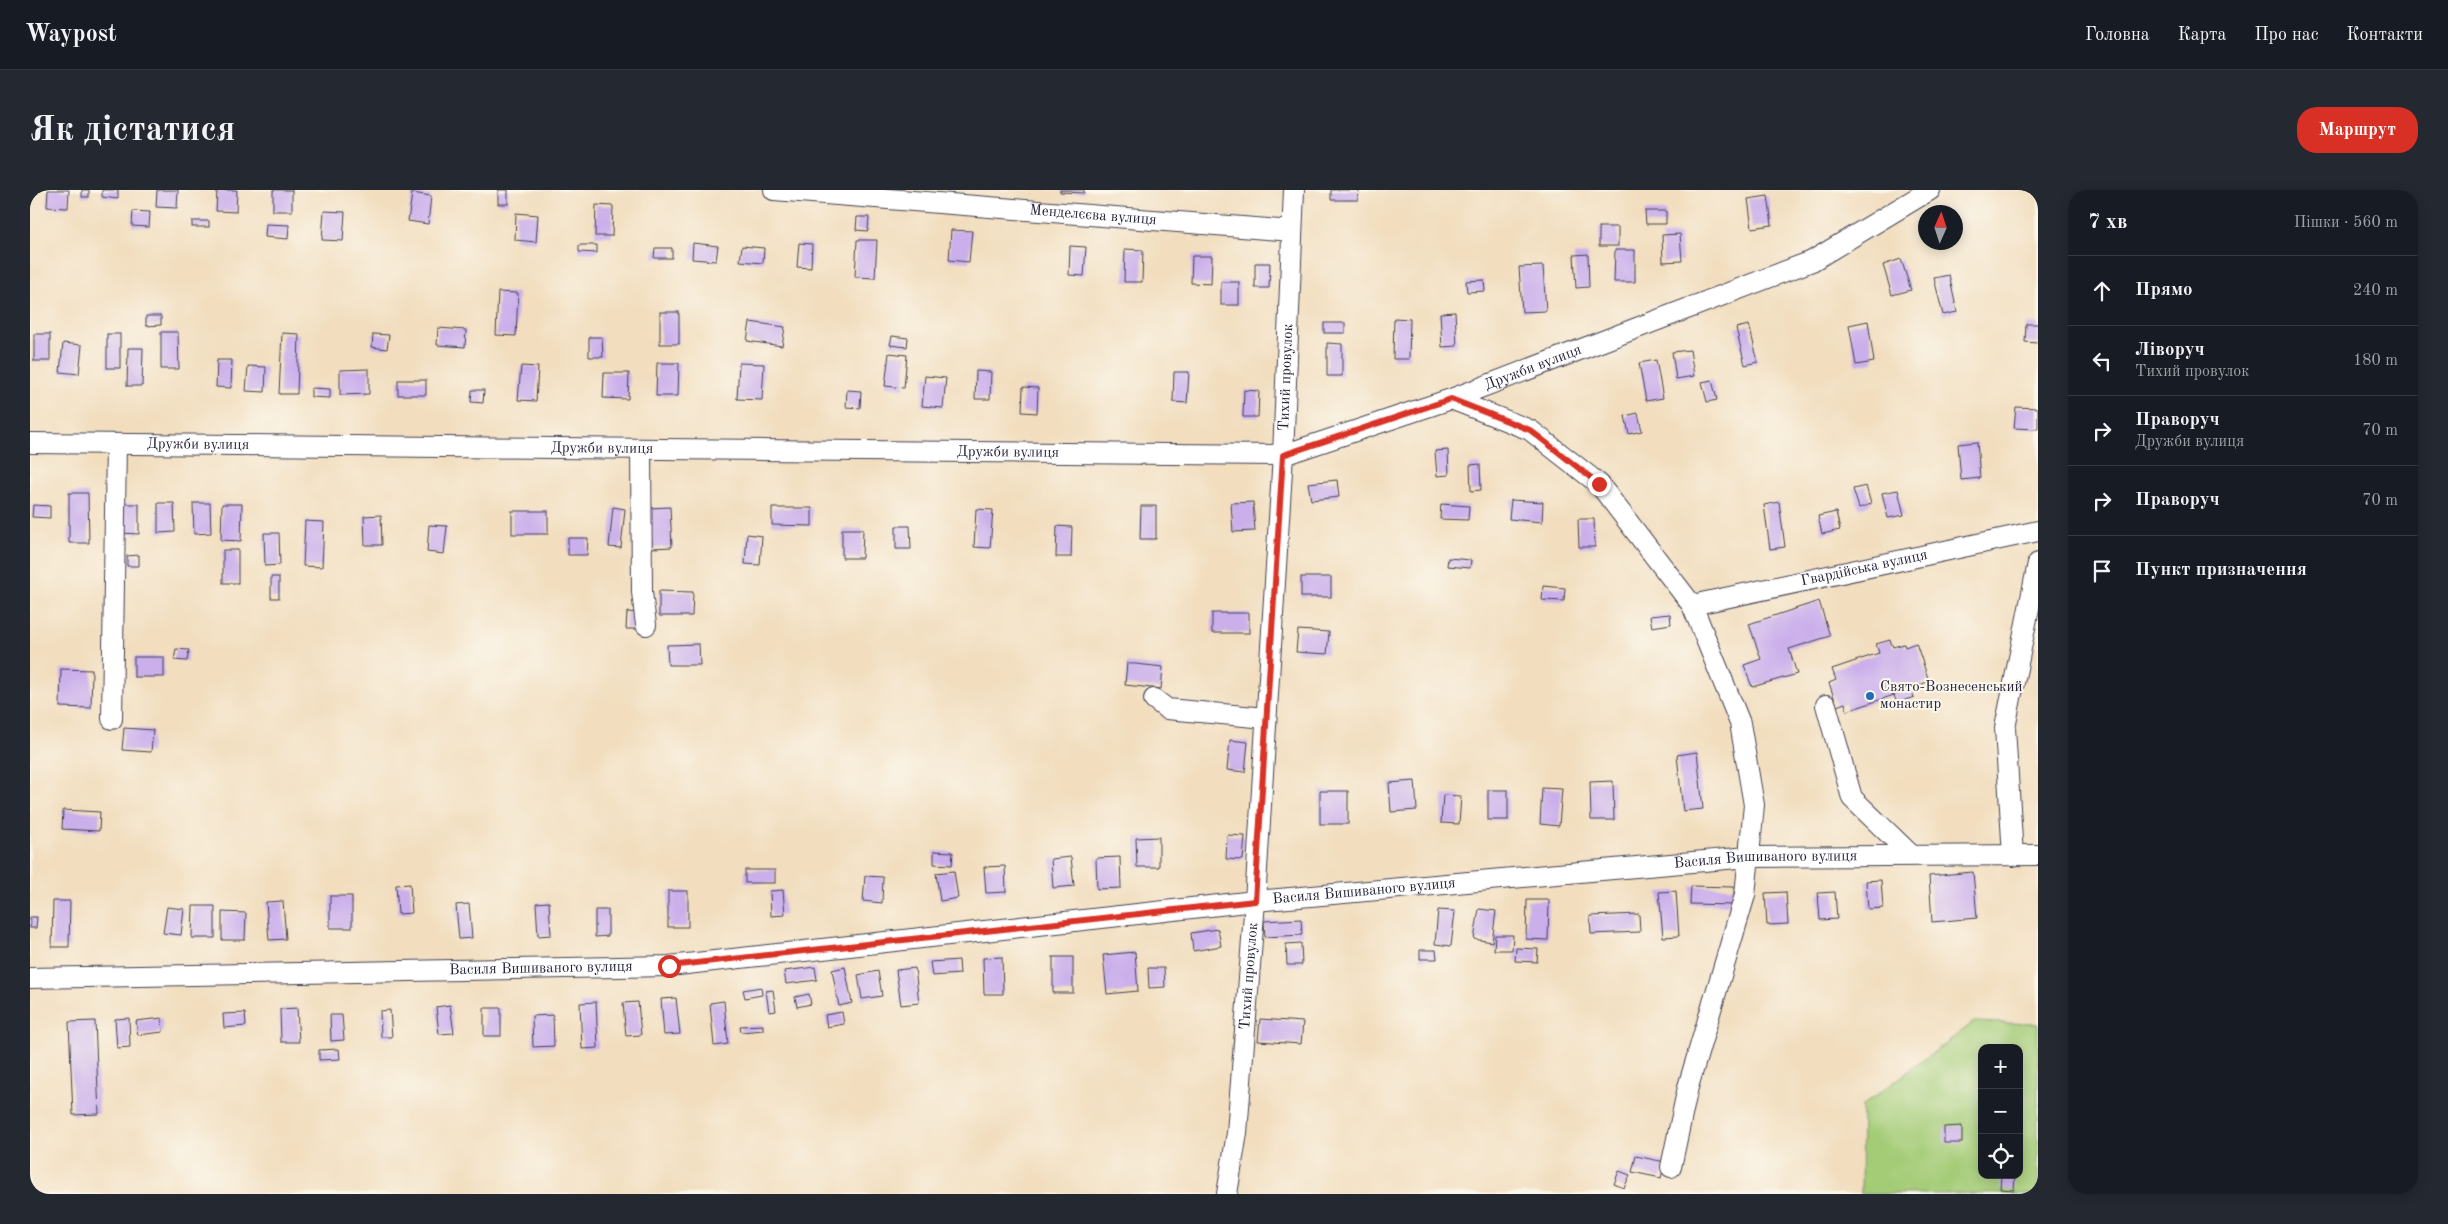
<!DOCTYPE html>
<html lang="uk">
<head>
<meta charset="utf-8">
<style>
	:root { --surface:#171b24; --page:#242831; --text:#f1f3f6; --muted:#9ea1a6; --line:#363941; --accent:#d93025 }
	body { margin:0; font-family:"Old Standard TT",serif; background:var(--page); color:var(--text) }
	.controls { position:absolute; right:15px; bottom:15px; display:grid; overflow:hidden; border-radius:10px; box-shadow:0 2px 12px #0003 }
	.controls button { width:45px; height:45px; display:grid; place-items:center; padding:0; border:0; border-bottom:1px solid var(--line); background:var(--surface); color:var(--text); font:25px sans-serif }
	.compass { position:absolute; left:1888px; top:15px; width:45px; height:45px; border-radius:50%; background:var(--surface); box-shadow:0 2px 12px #0003; rotate:3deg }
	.stop { position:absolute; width:15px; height:15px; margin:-11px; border:4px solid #d93025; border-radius:50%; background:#fff }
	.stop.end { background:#d93025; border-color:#fff; box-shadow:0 1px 5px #0008 }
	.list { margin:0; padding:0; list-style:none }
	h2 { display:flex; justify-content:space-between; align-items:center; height:65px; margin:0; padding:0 20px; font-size:21px }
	h2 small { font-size:16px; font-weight:400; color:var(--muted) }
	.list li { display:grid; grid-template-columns:32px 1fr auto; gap:15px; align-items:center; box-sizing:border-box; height:70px; padding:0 20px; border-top:1px solid var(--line) }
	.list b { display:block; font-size:19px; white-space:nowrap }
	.list p { margin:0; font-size:16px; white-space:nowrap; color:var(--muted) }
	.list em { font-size:16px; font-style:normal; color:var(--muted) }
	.icon { flex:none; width:28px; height:28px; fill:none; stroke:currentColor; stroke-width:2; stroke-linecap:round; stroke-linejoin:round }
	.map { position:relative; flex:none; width:2008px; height:1004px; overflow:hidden; border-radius:20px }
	header { display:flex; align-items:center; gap:30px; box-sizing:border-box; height:70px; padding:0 25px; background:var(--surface); border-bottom:1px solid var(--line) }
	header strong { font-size:24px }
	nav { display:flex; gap:28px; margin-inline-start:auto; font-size:18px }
	.intro { display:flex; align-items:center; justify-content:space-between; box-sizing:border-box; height:120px; padding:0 30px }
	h1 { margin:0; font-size:35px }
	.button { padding:12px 22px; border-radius:20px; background:var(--accent); color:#fff; font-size:18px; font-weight:700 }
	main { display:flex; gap:30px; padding:0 30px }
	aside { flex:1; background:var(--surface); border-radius:20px; box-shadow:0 2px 12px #0003 }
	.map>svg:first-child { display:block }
</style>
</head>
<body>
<header>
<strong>Waypost</strong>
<nav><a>Головна</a><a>Карта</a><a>Про нас</a><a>Контакти</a></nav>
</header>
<div class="intro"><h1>Як дістатися</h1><a class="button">Маршрут</a></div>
<main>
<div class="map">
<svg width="2008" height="1004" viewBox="0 0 2008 1004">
	<rect width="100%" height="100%" fill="#fbf7ec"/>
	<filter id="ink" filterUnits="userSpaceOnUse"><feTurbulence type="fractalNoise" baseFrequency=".02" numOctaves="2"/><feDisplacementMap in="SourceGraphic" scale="10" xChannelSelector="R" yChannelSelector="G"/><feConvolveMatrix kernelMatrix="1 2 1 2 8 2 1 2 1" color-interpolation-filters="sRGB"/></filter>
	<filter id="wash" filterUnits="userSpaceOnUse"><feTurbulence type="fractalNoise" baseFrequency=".0096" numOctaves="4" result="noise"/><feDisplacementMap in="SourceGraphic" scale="20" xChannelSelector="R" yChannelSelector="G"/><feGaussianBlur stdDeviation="1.12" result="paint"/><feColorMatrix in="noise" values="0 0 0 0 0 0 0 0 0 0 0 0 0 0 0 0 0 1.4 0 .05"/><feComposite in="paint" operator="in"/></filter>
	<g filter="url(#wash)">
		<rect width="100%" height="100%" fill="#f2debf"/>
		<!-- green -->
		<path fill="#a4cc77" stroke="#637759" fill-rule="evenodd" d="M 1944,832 L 2008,834 L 2008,1004 L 1831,1004 L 1832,916 ZM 1952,858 L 1989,858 L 1989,985 L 1952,985 Z"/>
		<g id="blocks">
			<!-- building -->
			<g fill="#caafeb">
				<polygon points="18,0 39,0 38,18 17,17"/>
				<rect x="52" y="0" width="7" height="7"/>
				<polygon points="72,0 88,0 88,9 72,7"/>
				<polygon points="127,0 148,0 147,18 126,17"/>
				<polygon points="187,0 207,0 206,22 186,21"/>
				<rect x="243" y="0" width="19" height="21"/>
				<rect x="468" y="0" width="10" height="14"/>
				<polygon points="1030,0 1054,0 1054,3 1030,2"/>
				<polygon points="1301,0 1329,0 1328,10 1301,10"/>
				<polygon points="382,3 401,6 398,34 378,31"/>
				<polygon points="1738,6 1742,35 1722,38 1718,9"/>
				<polygon points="566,15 583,16 582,46 565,46"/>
				<polygon points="103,21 120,22 119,37 102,36"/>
				<polygon points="294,21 315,22 313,51 292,50"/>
				<polygon points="1615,21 1636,21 1636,34 1616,34"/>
				<polygon points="486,23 508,25 506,52 485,50"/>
				<polygon points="827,27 839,27 838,41 826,40"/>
				<rect x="162" y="31" width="17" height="6"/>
				<polygon points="236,34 259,35 258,49 235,47"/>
				<rect x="1569" y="37" width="19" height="19"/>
				<polygon points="921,40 942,41 939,72 919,70"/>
				<polygon points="1650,44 1652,71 1633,72 1632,45"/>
				<polygon points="827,50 847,50 845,88 825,87"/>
				<polygon points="663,53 688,56 686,71 662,69"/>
				<polygon points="769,53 782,54 781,78 767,77"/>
				<polygon points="549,55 567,55 567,63 549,62"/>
				<polygon points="712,56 734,58 733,73 710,71"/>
				<polygon points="1040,56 1056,57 1054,86 1039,85"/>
				<polygon points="625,58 642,58 642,68 624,68"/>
				<polygon points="1095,59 1113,60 1112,92 1094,92"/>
				<polygon points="1585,60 1605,60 1605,92 1584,92"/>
				<polygon points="1558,64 1559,97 1546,98 1544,65"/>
				<polygon points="1162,66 1182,66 1181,94 1161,93"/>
				<polygon points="1871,69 1881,100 1862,105 1853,75"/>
				<polygon points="1225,73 1240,73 1239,98 1225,98"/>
				<polygon points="1513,76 1516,121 1492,122 1489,77"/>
				<polygon points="1919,85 1927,122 1913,125 1904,88"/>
				<polygon points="1454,90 1455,101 1437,102 1436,91"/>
				<rect x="1191" y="92" width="18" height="23"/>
				<polygon points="468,102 488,103 486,146 466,145"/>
				<rect x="630" y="122" width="19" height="32"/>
				<polygon points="1425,122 1427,156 1412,157 1410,123"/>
				<polygon points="116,126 131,126 131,135 116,136"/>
				<polygon points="1364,128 1380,129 1379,169 1363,169"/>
				<polygon points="1838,131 1844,172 1826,175 1819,135"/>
				<polygon points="720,132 755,137 752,156 717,151"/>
				<rect x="1294" y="133" width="21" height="10"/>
				<polygon points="1996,134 2008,134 2008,153 1995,152"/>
				<polygon points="1719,135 1728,172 1715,175 1706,138"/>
				<polygon points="408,138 436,140 435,157 407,155"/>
				<polygon points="131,142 148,142 149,179 131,179"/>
				<polygon points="252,143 269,144 267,204 249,204"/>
				<rect x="4" y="144" width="16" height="27"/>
				<rect x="77" y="144" width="13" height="34"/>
				<polygon points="343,144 359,145 357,159 342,157"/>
				<polygon points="862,146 878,148 877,157 860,155"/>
				<polygon points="559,147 572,147 573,167 559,167"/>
				<polygon points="33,153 52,155 49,184 30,182"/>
				<polygon points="1297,153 1312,154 1312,186 1297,186"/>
				<polygon points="98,158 113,158 112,196 97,196"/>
				<polygon points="1660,160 1664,186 1646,189 1642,162"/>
				<polygon points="859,163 877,165 874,198 855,196"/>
				<polygon points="187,170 202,170 201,198 186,197"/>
				<polygon points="1626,170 1633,208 1616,211 1609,173"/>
				<polygon points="627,173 649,173 648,206 626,206"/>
				<polygon points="709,173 734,174 732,210 707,209"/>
				<polygon points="218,176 236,177 235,202 216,201"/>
				<polygon points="491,176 508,177 506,211 488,210"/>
				<polygon points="339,179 339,204 310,205 310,180"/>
				<polygon points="946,181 961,182 960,209 945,209"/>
				<polygon points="1144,182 1159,182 1157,213 1143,212"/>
				<polygon points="574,183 599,183 598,209 573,208"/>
				<polygon points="895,186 916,188 913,218 892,216"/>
				<rect x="368" y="190" width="28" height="15"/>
				<polygon points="1682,190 1687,210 1677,212 1672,192"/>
				<polygon points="993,197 1008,198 1007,223 992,222"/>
				<polygon points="281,198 300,199 300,208 281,207"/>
				<polygon points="442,200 454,200 453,213 441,212"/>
				<polygon points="817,200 831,201 830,218 816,217"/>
				<polygon points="1214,200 1229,201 1228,227 1213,227"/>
				<polygon points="1986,217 2008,218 2008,239 1984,238"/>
				<polygon points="1608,223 1612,241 1599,244 1595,226"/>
				<polygon points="1947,252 1950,288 1931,290 1928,254"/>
				<polygon points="1418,260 1419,285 1407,286 1405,261"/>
				<polygon points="1450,274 1451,300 1441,301 1440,275"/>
				<polygon points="1307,290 1309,307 1281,310 1278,293"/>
				<polygon points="1836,296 1841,314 1829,318 1823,299"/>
				<polygon points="1868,300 1874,325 1858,328 1852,303"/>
				<polygon points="39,303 58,303 59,353 39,353"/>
				<polygon points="1481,310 1513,312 1512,332 1479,329"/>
				<polygon points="1223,312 1225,341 1203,342 1201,313"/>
				<polygon points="1749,312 1755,357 1740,359 1734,315"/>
				<polygon points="128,313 144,313 145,342 128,343"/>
				<polygon points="163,313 180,313 181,343 164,344"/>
				<polygon points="90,314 109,314 109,344 90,343"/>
				<polygon points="192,314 212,314 211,351 191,350"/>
				<polygon points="1411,314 1439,316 1438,330 1410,329"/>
				<polygon points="3,315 20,316 20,328 2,327"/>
				<polygon points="1111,316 1126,316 1126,349 1110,349"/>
				<polygon points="583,317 595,319 591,358 579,357"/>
				<polygon points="640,317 642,357 622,358 620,318"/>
				<polygon points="742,318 782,318 782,336 742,335"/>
				<polygon points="946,319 963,320 960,358 944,357"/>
				<rect x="482" y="321" width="36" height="23"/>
				<polygon points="1806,322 1810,340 1792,344 1788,326"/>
				<polygon points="351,325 352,355 335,355 334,326"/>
				<polygon points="1548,329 1564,329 1565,357 1549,357"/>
				<polygon points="275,331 294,332 292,377 273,376"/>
				<polygon points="399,335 417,336 414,364 397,362"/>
				<polygon points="866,336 880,336 881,359 866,359"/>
				<polygon points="1027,336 1042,337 1041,367 1026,367"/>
				<polygon points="812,339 833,339 832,368 812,368"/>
				<polygon points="234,343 249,343 250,375 235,376"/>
				<polygon points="717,344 732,346 730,375 715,374"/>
				<polygon points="538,348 558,348 557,365 538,365"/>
				<rect x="193" y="360" width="15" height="33"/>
				<polygon points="109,365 109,376 97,376 97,366"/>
				<polygon points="1418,368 1441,370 1440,378 1417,376"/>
				<rect x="241" y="387" width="8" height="21"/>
				<rect x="1271" y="387" width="30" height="20"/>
				<polygon points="1513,396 1535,398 1534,411 1512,410"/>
				<polygon points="629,401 663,402 662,426 629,426"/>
				<polygon points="1789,411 1800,446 1759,459 1767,484 1722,497 1714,475 1731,469 1719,434"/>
				<polygon points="597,422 610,423 610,439 596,439"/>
				<rect x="1182" y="423" width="37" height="20"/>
				<polygon points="1640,424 1641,434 1622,437 1620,426"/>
				<polygon points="1268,440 1299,442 1297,464 1266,462"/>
				<polygon points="1860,450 1863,457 1874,454 1875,457 1886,453 1899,491 1881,499 1884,507 1867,513 1864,505 1817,521 1815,513 1807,516 1799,493 1806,490 1802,479 1849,463 1846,454"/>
				<polygon points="669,454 670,475 638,475 637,455"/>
				<polygon points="146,459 159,460 157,471 144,470"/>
				<rect x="104" y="467" width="30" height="20"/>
				<polygon points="1097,473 1133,477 1131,499 1095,495"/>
				<polygon points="31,479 62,480 61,518 30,517"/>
				<polygon points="94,538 123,540 121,562 92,560"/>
				<polygon points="1200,550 1218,552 1215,582 1197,580"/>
				<polygon points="1667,562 1673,619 1653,621 1647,565"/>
				<polygon points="1385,591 1387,620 1361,622 1359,593"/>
				<polygon points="1583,591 1584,630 1561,630 1560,592"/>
				<polygon points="1512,598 1532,599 1529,636 1510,634"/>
				<rect x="1458" y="600" width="20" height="30"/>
				<rect x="1290" y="601" width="28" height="33"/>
				<polygon points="1413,605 1431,606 1429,634 1411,633"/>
				<polygon points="33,620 70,622 69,641 32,639"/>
				<polygon points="1197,645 1215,646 1213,670 1196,669"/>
				<polygon points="1129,647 1129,677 1107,677 1106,648"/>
				<polygon points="904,661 923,662 922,675 904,674"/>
				<polygon points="1041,667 1044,696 1023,698 1021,669"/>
				<polygon points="1090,667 1091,698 1067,699 1066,668"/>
				<polygon points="975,676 976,702 956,703 954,677"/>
				<rect x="715" y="680" width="30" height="13"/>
				<polygon points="924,681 928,708 910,711 906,683"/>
				<polygon points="1943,682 1947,728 1902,732 1899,686"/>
				<polygon points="835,686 853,687 852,713 833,711"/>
				<polygon points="1851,690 1853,718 1838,719 1836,691"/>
				<polygon points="380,694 382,723 368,724 366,695"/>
				<polygon points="1661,696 1704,697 1704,715 1660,714"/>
				<polygon points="753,700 755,725 741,726 740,701"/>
				<rect x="638" y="701" width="20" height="36"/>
				<polygon points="1646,701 1649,746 1633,747 1629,702"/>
				<polygon points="1756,702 1758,734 1737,735 1735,703"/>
				<polygon points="1805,702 1807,729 1790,730 1788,703"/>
				<rect x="300" y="706" width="22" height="32"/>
				<polygon points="1497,710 1519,710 1518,750 1496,749"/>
				<polygon points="23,711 40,711 39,757 22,757"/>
				<polygon points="253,711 256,749 239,750 236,712"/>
				<polygon points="519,712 521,745 508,746 506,713"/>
				<polygon points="439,714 442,748 429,749 426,715"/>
				<polygon points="163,716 185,716 185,748 162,748"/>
				<polygon points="137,717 154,719 151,745 133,743"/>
				<polygon points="1449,719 1466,721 1462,752 1444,749"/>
				<polygon points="565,720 578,720 578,746 565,747"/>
				<polygon points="1408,720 1425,721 1421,756 1405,754"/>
				<polygon points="192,722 216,723 215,750 192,750"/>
				<polygon points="1609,724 1610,742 1561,744 1560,726"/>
				<polygon points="0,727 7,727 6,738 0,738"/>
				<polygon points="1271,729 1272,745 1235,747 1234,731"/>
				<polygon points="1188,739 1191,756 1163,761 1161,743"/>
				<polygon points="1465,745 1483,745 1482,760 1464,760"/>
				<polygon points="1271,753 1272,775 1257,775 1256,754"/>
				<polygon points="1486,758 1508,759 1507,772 1485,771"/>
				<polygon points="1390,760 1406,760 1407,769 1390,769"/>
				<polygon points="1105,762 1108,801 1077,804 1073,765"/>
				<polygon points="972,767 973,804 954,804 953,768"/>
				<rect x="1023" y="767" width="20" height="36"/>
				<polygon points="929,770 930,784 902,786 900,772"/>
				<polygon points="785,777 787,790 756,794 754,781"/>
				<polygon points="815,777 822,813 809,816 802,780"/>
				<polygon points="885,778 889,813 871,815 866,780"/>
				<polygon points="1118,778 1134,778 1135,797 1119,798"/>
				<polygon points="848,781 852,806 832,809 828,785"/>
				<polygon points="731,797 732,805 715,808 713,800"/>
				<polygon points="743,800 746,821 739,822 736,801"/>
				<polygon points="779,804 781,814 767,817 765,807"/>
				<polygon points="646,808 650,844 634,845 631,809"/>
				<polygon points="694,811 698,854 684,856 680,813"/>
				<polygon points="566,812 568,858 552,859 550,813"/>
				<polygon points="608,812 611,845 596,846 593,813"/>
				<polygon points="420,815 424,843 409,844 406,817"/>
				<polygon points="267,818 269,852 251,852 250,819"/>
				<rect x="454" y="818" width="17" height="28"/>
				<polygon points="360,820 362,847 351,847 350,821"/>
				<polygon points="812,822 814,834 797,837 795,825"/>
				<polygon points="215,823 216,836 194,838 193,824"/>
				<polygon points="300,825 312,825 314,850 301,851"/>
				<polygon points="523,825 524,856 503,857 502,826"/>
				<polygon points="99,828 100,857 87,858 85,829"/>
				<polygon points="132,828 133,842 108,845 106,831"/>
				<polygon points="1230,829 1273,832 1271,854 1228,851"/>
				<polygon points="65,831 69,924 43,925 39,832"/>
				<polygon points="733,835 733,840 711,842 710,836"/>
				<polygon points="309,859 310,869 289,870 289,860"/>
				<polygon points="1932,936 1932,953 1914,953 1914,937"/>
				<polygon points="1606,966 1635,972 1631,988 1602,982"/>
				<polygon points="1589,981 1600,985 1594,998 1584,994"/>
				<polygon points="1971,985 1985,985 1984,1000 1970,999"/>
			</g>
		</g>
	</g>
	<g filter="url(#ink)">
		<use href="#blocks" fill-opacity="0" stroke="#413e4f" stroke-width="1"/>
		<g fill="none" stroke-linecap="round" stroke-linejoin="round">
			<!-- minor casing -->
			<g stroke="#413e4f" stroke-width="22">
				<g id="minor">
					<path id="s1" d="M 744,0 L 1262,41"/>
					<polyline points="1421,209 1500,240 1569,294 1662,415 1710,533 1724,615 1715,705 1658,897 1641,977"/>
					<path id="s2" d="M 0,253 L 1253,265 L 1421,209 L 1782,71 L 1900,0"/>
					<polyline points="611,259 612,402 616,435"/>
					<path id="s3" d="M 1662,415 L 2008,341"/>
					<polyline points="1124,509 1137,519 1236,528"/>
					<polyline points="1796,515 1822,608 1881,665"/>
					<polyline points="82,529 86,254"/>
					<polyline points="1983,666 1975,538 2008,373"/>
					<path id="s4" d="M 0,788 L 639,776 L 1225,711 L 1719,667 L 2008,665"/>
					<path id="s5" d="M 1197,1004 L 1207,943 L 1225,711 L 1253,265 L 1264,0"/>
				</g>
			</g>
			<!-- minor -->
			<use href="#minor" stroke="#fff" stroke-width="20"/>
		</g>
	</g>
	<g fill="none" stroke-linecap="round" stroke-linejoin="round" filter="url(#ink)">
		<!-- route -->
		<polyline stroke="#d93025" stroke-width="6" points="639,776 1225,711 1253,265 1421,209 1500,240 1569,294"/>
	</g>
	<!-- markers -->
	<circle fill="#1f6fb2" stroke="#fbf7ec" stroke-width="2" cx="1840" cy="506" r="5"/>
	<g text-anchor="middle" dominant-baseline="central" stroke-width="4" stroke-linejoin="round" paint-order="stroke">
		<!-- street labels -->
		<g font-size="15" fill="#22223b" stroke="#fbf7ec">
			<text stroke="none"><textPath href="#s1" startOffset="320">Менделєєва вулиця</textPath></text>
			<text stroke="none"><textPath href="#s2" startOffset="1518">Дружби вулиця</textPath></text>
			<text stroke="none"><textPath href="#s5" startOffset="819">Тихий провулок</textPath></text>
			<text stroke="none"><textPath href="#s2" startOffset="168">Дружби вулиця</textPath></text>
			<text stroke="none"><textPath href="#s2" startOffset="572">Дружби вулиця</textPath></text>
			<text stroke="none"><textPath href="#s2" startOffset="978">Дружби вулиця</textPath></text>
			<text stroke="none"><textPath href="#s3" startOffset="176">Гвардійська вулиця</textPath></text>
			<text stroke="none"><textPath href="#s4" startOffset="1741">Василя Вишиваного вулиця</textPath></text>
			<text stroke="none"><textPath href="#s4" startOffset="1338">Василя Вишиваного вулиця</textPath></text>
			<text stroke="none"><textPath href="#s4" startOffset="511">Василя Вишиваного вулиця</textPath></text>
			<text stroke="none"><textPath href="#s5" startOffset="219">Тихий провулок</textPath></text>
		</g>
		<!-- poi labels -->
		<g font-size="15" fill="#22223b" stroke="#fbf7ec" text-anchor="start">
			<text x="1850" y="497">Cвято-Вознесенський<tspan x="1850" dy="17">монастир</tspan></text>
		</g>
	</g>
</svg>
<div class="controls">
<button>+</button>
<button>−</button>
<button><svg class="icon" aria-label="locate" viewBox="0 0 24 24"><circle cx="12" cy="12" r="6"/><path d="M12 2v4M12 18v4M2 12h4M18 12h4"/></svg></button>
</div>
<svg class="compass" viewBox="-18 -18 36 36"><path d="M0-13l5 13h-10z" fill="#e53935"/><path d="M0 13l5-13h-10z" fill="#9ea1a6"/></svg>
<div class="stop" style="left:639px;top:776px"></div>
<div class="stop end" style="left:1569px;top:294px"></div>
</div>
<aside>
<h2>7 хв<small>Пішки · 560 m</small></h2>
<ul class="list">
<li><svg class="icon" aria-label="ahead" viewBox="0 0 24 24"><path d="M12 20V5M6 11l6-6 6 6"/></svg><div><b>Прямо</b></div><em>240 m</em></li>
<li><svg class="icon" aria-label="left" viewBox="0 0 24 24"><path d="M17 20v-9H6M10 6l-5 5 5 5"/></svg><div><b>Ліворуч</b><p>Тихий провулок</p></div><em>180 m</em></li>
<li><svg class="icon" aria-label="right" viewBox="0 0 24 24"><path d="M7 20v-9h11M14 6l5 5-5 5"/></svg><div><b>Праворуч</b><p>Дружби вулиця</p></div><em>70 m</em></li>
<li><svg class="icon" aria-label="right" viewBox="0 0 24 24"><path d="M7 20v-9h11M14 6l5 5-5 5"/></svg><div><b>Праворуч</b></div><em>70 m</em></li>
<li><svg class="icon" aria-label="arrive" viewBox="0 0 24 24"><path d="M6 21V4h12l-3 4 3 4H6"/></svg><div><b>Пункт призначення</b></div></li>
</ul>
</aside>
</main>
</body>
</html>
